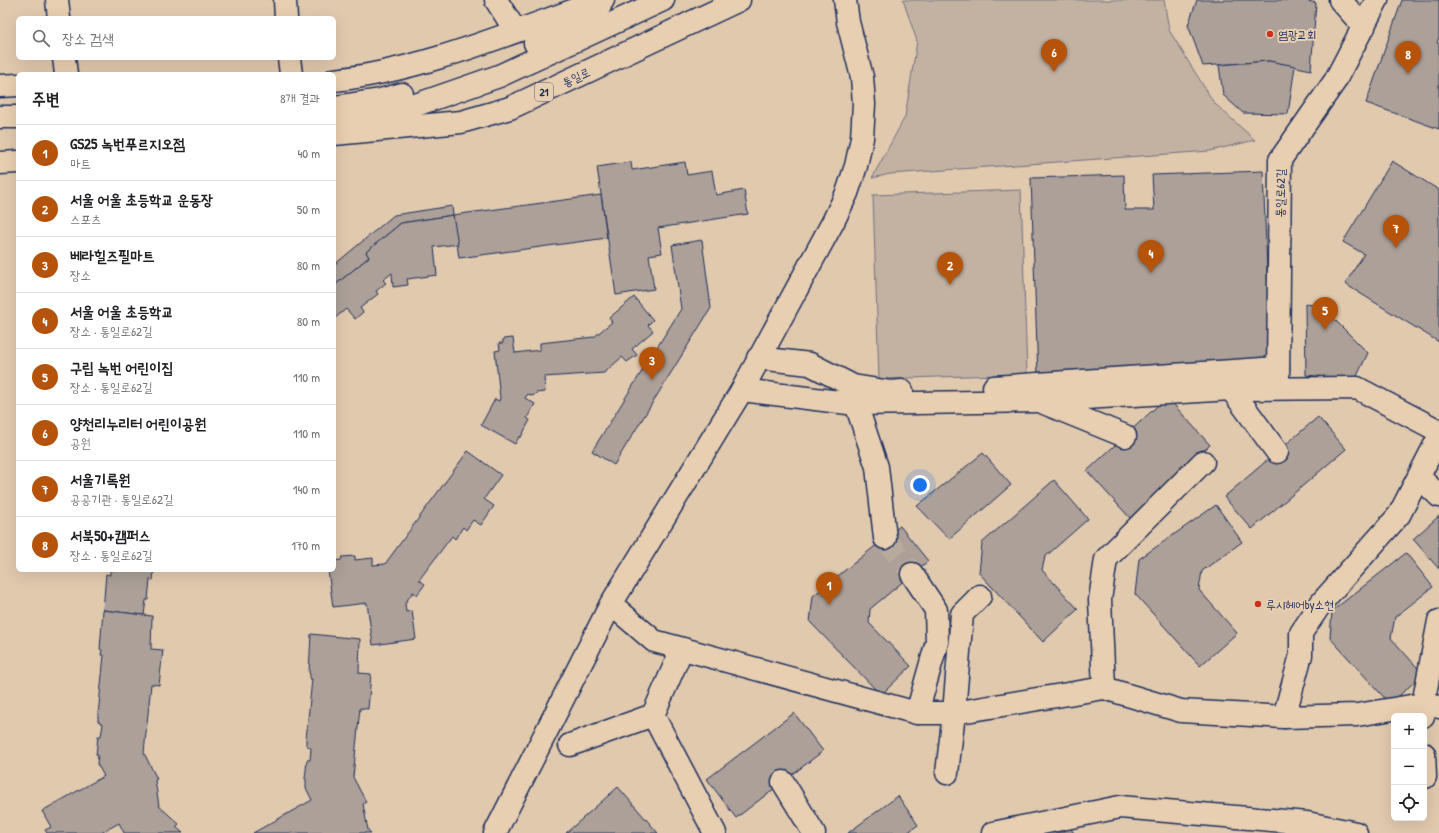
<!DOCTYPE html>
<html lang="ko">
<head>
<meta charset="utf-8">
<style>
	:root { --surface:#fff; --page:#f6f6f6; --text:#202124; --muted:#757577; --line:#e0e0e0; --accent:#b45309 }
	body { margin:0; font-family:"Patrick Hand","Poor Story",sans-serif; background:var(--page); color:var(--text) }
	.controls { position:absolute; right:12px; bottom:12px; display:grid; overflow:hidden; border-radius:6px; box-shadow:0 4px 16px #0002 }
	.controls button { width:36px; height:36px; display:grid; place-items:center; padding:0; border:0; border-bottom:1px solid var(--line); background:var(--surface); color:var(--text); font:20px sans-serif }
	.you { position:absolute; left:920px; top:485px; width:14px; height:14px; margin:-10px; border:3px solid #fff; border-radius:50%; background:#1a73e8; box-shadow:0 0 0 6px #1a73e833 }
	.badge { display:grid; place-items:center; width:26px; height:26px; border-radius:50%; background:var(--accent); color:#fff; font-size:13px; font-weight:700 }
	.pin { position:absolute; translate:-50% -33px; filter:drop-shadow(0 1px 2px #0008) }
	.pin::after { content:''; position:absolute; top:21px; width:14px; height:12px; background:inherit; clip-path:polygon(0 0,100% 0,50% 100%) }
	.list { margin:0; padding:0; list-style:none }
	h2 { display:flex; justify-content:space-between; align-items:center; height:52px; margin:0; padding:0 16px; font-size:17px }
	h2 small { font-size:13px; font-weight:400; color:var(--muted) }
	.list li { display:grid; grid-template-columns:26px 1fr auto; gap:12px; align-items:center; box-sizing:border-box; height:56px; padding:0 16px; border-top:1px solid var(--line) }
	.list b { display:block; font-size:15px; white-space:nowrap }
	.list p { margin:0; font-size:13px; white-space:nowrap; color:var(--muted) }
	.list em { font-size:13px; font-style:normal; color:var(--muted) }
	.icon { flex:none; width:22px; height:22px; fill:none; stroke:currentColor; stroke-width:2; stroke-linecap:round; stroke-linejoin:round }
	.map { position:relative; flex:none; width:1439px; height:833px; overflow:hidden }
	.search { position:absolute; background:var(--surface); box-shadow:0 4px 16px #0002; left:16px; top:16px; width:320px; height:44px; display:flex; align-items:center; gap:10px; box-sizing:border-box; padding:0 14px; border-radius:6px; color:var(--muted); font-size:15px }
	.panel { position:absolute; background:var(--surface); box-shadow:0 4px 16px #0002; left:16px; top:72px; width:320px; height:500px; border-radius:6px }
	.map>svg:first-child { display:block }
</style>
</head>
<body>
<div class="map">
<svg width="1439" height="833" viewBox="0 0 1439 833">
	<rect width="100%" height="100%" fill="#e1c9ae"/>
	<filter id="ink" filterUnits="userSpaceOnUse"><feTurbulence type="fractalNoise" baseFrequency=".025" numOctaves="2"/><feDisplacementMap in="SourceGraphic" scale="8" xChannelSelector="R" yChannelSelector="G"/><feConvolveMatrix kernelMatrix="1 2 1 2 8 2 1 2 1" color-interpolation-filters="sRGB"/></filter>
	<g filter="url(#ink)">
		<!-- green -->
		<g fill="#c3b2a2" stroke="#6f7080">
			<polygon points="903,0 1164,0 1169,30 1214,103 1255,140 1210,151 890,174 872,178 905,117 917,41"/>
			<polygon points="1021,190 1027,374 879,379 873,195"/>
		</g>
		<!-- building -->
		<g fill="#aca098" stroke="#1b2f5e">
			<polygon points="1197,0 1304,0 1316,3 1311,70 1269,61 1203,66 1188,25"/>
			<polygon points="1402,0 1439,0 1439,37 1437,43 1439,44 1439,129 1366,103"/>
			<polygon points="1269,61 1295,66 1288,114 1243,113 1223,95 1219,65"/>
			<polygon points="1392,161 1439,190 1439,342 1345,284 1364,254 1343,242"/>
			<polygon points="631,162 632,170 685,162 687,175 712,171 716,195 744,190 748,214 658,228 662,253 649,255 654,289 616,295 597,167"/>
			<polygon points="1263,171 1271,368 1038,377 1031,178 1124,175 1125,210 1154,210 1152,175"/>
			<polygon points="601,195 607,238 459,258 453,215"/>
			<polygon points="452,206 453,215 401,223 366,252 369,257 334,286 334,265 394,215"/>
			<polygon points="453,215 458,244 434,247 437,275 407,279 408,285 393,287 392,273 383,280 386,283 376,291 378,294 360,308 363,312 355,319 346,309 334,319 334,286 369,257 366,252 401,223"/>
			<polygon points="702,240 711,308 614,465 592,451 681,309 672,245"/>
			<polygon points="634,297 653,320 648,325 653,331 632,349 637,355 627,362 622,357 604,373 544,377 545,392 536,393 533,396 528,394 525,398 535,404 527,418 530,420 521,437 519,437 515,444 481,425 495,399 499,401 500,398 495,351 500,350 499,343 503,343 503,339 513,338 515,353 540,350 540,343 594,337 612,322 609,318"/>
			<polygon points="1305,304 1321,306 1368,353 1355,380 1306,375"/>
			<polygon points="1167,397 1210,445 1130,518 1087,471"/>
			<polygon points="1318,417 1346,449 1252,529 1224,497"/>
			<polygon points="468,451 501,475 484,499 494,506 481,525 473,520 466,530 463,527 455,539 452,536 419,580 425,584 417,595 413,592 405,603 406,612 412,611 416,639 373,645 367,603 333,607 328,570 334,570 334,561 341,560 342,557 355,556 355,560 373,558 373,565 385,564"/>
			<polygon points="983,453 1011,485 949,539 917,506"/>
			<polygon points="1054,480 1088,519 1045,557 1042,570 1078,609 1043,642 979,573 982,543"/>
			<polygon points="1216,505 1242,542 1202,571 1199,590 1237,633 1200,666 1135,594 1139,559"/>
			<polygon points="1439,516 1439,569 1413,539"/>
			<polygon points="900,526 928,561 870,609 869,623 911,666 881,695 810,622 813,596"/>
			<polygon points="1406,553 1433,587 1395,617 1391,638 1423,674 1390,704 1330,638 1332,611"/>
			<polygon points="110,570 154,570 153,580 150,579 148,600 146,600 144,615 103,610 106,574 110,575"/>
			<polygon points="103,610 152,616 151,649 163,650 159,685 151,684 144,753 157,779 155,780 159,806 179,824 176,827 183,833 124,833 119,823 101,833 47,833 45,830 51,827 42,811 104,776 97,764 98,755 96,755 98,736 101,736 103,724 98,721 98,715 104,655 101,655 102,650 100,649"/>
			<polygon points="311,634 360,639 359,673 371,674 368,709 360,708 353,777 366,802 363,804 368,830 371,833 253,833 312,800 306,788 306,779 305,779 307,760 310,760 311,748 306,745 306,739 312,679 310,679 310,674 309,673"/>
			<polygon points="794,713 823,751 736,818 707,779"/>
			<polygon points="618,787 658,833 566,833"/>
			<polygon points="898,796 918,825 907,833 848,833"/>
			<polygon points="1066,823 1074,833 1052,833"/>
		</g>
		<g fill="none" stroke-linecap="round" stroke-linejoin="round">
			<!-- minor-tunnel -->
			<polyline stroke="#b9aa9e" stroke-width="22" stroke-dasharray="22 11" stroke-linecap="butt" points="885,538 912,574"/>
			<!-- minor casing -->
			<g stroke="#1b2f5e" stroke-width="25">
				<g id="minor">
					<polyline points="57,0 59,18"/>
					<polyline points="285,0 286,18"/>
					<polyline points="496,0 515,30"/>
					<polyline points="1340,0 1364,27"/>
					<polyline points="535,43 558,32 600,6"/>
					<polyline points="64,58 66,74"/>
					<polyline points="289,58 291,74"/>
					<polyline points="334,107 380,100 402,94"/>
					<polyline points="0,117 18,117"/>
					<polyline points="335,129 407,108 499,76 663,0"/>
					<polyline points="758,358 810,364 853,386 891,392 902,391"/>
					<polyline points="1278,383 1280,160 1335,81 1377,0"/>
					<polyline points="994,387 1278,368"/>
					<polyline points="1231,389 1277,452"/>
					<polyline points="742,390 856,404 1037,401 1231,389 1357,388 1439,431"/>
					<polyline points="1044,403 1125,436"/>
					<polyline points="856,404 877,467 885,538"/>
					<polyline points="1419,477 1439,496"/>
					<polyline points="912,574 936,610 937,642 917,713"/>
					<polyline points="611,604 654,641 917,713 954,713 1104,688 1181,711 1284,717 1357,715 1423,704 1439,707"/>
					<polyline points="1104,688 1100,600 1106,559 1203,462"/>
					<polyline points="653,715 715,833"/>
					<polyline points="1423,716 1423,704 1439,621"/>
					<polyline points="1284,717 1301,655 1301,633 1322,602 1399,515 1439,437"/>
					<polyline points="570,745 653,715 682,649"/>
					<polyline points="1424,754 1425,777"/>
					<polyline points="947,773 954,713 962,614 980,596"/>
					<polyline points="783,782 814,833"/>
					<polyline points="495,833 611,604 742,390 833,222 847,193 856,166 862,138 864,104 862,77 848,22 845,0"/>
					<polyline points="993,833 1120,807 1307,823 1356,833"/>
				</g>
			</g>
			<!-- major casing -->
			<g stroke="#1b2f5e" stroke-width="25">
				<g id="major">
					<path d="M 334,80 C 427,70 515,30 603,0"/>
					<polyline points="0,86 18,85"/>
					<polyline points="334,134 461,122 510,108 739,0"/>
					<polyline points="0,163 18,162"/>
				</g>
			</g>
			<!-- minor -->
			<use href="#minor" stroke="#e9cfb1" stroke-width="22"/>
			<!-- major -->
			<use href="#major" stroke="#e9cfb1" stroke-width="22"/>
		</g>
	</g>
	<!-- markers -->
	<g fill="#c8321e" stroke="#e9cfb1" stroke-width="1.5">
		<circle cx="1270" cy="34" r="4"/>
		<circle cx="1258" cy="604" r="4"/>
	</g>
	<g text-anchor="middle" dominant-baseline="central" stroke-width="4" stroke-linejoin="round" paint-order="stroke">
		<!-- shield labels -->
		<rect fill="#e9cfb1" stroke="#595f77" stroke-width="1" x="535" y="83" width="18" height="18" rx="3"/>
		<g font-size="11" font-weight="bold" fill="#1b2f5e">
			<text x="544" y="92">21</text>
		</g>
		<!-- poi labels -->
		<g font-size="12" fill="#1b2f5e" stroke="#e9cfb1" text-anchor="start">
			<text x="1278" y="34">염광교회</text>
			<text x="1266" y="604">루시헤어by소현</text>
		</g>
		<!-- street labels -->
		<g font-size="12" fill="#1b2f5e" stroke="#e9cfb1">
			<text transform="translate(576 77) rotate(-25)">통일로</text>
			<text transform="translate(1280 193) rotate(-89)">통일로62길</text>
		</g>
	</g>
</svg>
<div class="controls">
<button>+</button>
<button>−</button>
<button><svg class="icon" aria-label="locate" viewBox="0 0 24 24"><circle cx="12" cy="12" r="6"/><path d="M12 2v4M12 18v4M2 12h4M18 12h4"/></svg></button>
</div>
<div class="you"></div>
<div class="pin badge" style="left:829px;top:605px">1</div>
<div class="pin badge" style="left:950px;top:285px">2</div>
<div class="pin badge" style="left:652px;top:380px">3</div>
<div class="pin badge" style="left:1151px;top:273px">4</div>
<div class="pin badge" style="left:1325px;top:330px">5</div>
<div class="pin badge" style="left:1054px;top:72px">6</div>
<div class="pin badge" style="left:1396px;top:248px">7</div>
<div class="pin badge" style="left:1408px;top:74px">8</div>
<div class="search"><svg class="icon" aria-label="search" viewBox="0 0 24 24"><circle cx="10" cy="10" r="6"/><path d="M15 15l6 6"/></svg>장소 검색</div>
<section class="panel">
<h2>주변<small>8개 결과</small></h2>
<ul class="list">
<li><span class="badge">1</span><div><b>GS25 녹번푸르지오점</b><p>마트</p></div><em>40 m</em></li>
<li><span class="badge">2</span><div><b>서울 어울 초등학교 운동장</b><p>스포츠</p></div><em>50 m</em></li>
<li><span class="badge">3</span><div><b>베라힐즈필마트</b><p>장소</p></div><em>80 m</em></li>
<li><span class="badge">4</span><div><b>서울 어울 초등학교</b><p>장소 · 통일로62길</p></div><em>80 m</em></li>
<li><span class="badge">5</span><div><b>구립 녹번 어린이집</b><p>장소 · 통일로62길</p></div><em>110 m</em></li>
<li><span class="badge">6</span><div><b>양천리누리터 어린이공원</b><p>공원</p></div><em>110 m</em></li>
<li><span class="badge">7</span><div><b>서울기록원</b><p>공공기관 · 통일로62길</p></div><em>140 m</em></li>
<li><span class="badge">8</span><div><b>서북50+캠퍼스</b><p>장소 · 통일로62길</p></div><em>170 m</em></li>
</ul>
</section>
</div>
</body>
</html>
